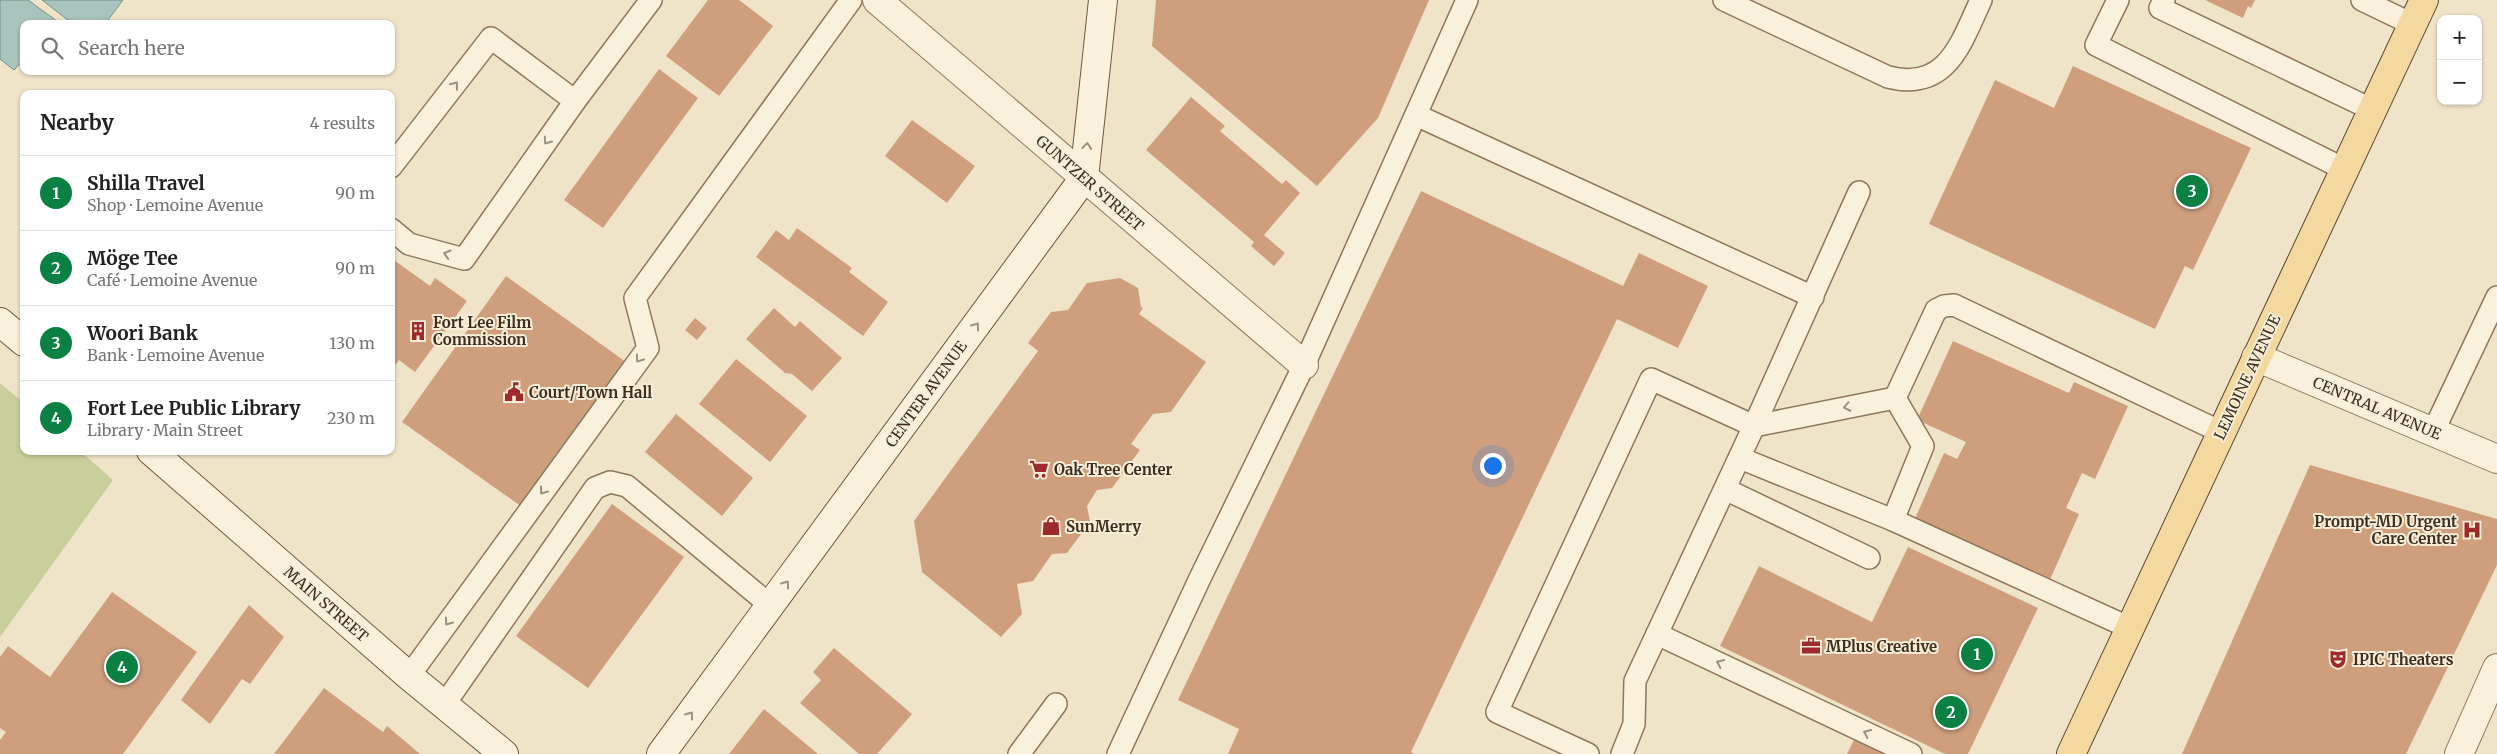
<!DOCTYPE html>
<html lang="en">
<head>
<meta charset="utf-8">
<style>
	:root { --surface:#fff; --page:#f6f6f6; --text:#222; --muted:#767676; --line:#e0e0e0; --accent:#0b8043 }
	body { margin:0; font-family:Merriweather,serif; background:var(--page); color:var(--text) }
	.controls { position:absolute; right:15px; top:15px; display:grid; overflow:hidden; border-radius:10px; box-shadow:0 1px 4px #0004 }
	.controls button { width:45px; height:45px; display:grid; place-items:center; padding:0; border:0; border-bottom:1px solid var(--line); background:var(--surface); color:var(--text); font:25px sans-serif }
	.you { position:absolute; left:1492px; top:465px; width:18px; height:18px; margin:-12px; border:4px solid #fff; border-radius:50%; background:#1a73e8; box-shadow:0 0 0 8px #1a73e833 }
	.badge { display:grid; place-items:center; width:32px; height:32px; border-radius:50%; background:var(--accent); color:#fff; font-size:16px; font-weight:700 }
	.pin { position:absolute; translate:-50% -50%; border:2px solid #fff; box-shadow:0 1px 5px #0006 }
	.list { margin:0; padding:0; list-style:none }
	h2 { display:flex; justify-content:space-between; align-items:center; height:65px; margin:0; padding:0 20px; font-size:21px }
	h2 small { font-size:16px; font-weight:400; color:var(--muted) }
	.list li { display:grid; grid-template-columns:32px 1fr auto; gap:15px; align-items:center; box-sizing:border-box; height:75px; padding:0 20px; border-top:1px solid var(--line) }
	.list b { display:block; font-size:19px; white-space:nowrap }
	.list p { margin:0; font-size:16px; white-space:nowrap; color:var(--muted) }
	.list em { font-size:16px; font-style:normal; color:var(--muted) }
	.icon { flex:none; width:28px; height:28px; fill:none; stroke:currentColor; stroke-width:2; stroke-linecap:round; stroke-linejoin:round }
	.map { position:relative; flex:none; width:2497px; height:754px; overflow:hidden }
	.search { position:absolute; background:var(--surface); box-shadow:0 1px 4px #0004; left:20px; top:20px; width:375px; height:55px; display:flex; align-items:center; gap:12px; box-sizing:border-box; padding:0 18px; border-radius:10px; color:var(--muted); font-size:19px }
	.panel { position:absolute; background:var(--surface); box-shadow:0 1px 4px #0004; left:20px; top:90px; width:375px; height:365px; border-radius:10px }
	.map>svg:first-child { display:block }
</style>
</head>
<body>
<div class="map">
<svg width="2497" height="754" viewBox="0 0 2497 754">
	<rect width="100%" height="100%" fill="#f0e4c8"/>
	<!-- green -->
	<polygon fill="#c9cf9b" points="0,383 24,403 24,451 80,451 113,480 0,637"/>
	<!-- water -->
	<g fill="#a9c4bc" stroke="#6f938a">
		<polygon points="0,0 28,0 61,24 24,24 24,60 14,70 0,59"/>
		<polygon points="42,0 123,0 105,24 73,24"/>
	</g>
	<!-- building -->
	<g fill="#cf9f7d">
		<polygon points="708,0 739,0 773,26 719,96 666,56"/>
		<polygon points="1156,0 1429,0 1378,118 1317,186 1152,46"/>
		<polygon points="2205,0 2255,0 2251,8 2248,6 2243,18"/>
		<polygon points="2073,66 2251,148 2193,270 2185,266 2155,329 1929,224 1995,80 2054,108"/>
		<polygon points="659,69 698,98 603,228 564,200"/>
		<polygon points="1191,97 1225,126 1220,131 1282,184 1286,180 1300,193 1264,235 1285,253 1274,266 1251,246 1254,242 1146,150"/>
		<polygon points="912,120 975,166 947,203 885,156"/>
		<polygon points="1421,191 1623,286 1639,253 1708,286 1678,348 1617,319 1411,752 1414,754 1228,754 1239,729 1178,700"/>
		<polygon points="797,228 852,268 849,272 888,302 863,336 756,257 776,230 789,240"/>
		<polygon points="391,258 430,286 435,278 467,301 415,372 399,360 391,371"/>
		<polygon points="506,276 626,362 522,507 402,422"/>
		<polygon points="1120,278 1138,288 1141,307 1143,308 1139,314 1206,362 1171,412 1153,414 1131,444 1140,450 1112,488 1097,490 1087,506 1090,522 1067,553 1052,554 1033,581 1017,584 1022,614 1001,637 922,572 914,521 1038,351 1028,343 1051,312 1068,310 1087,283"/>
		<polygon points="774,308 795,327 800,321 842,358 812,391 792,374 785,373 746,339"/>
		<polygon points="695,318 707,328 697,340 685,330"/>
		<polygon points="1953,341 2069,393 2074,382 2128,406 2095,479 2082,473 2066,508 2079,514 2049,582 1914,521 1944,453 1957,459 1966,442 1917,420"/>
		<polygon points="736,359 807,416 770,462 699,404"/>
		<polygon points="676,414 753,478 722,516 645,452"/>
		<polygon points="2310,465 2497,519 2497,565 2406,754 2182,754"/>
		<polygon points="612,504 684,557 588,688 516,636"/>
		<polygon points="1908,547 2038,608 1968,754 1945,754 1720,646 1759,566 1872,622"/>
		<polygon points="112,592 197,652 123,754 0,754 0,740 6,732 0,728 0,657 8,646 50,677"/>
		<polygon points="249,605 284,637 250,684 242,679 210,724 181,700"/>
		<polygon points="834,648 912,714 877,754 859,754 800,703 821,680 813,672"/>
		<polygon points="324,688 383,732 387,726 420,754 274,754"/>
		<polygon points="764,709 818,754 729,754"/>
		<polygon points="1856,736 1891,754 1847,754"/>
	</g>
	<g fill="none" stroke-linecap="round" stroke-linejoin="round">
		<!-- service casing -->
		<g stroke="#8d765c" stroke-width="24">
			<g id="service">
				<path d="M 1724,0 L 1888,77 C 1947,92 1961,43 1981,0"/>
				<polyline points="2118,0 2096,45 2344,169"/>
				<polyline points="2164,0 2160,8 2373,110"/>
				<polyline points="2362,0 2414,25"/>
				<polyline points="1416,115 1813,297"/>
				<polyline points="391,167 491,38 575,101"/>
				<polyline points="391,229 409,244 464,259 575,101 651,0"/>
				<polyline points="1895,398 1936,310 1944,306 1954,305 2221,432"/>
				<polyline points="2433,432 2497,297"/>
				<polyline points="1740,458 1893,520 1923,446 1895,398"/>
				<polyline points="1725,489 1869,558"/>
				<polyline points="1893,520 2130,628"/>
				<polyline points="1657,634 1911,754"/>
				<polyline points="409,676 648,348 635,298 851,0"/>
				<polyline points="444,705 595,488 610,482 627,486 771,606"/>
				<polyline points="1019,754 1056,704"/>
				<polyline points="1118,754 1201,576 1304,365 1467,0"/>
				<polyline points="1588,754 1497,712 1651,379 1754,426 1895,398"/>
				<polyline points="1622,754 1634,724 1635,681 1754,426 1859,192"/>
			</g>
		</g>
		<!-- minor casing -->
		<g stroke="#8d765c" stroke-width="30">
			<g id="minor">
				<polyline points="877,0 1304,365"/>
				<polyline points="2256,357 2497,459"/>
				<polyline points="2459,754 2497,668"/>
			</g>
		</g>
		<!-- secondary casing -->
		<g stroke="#6f573f" stroke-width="30">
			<g id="secondary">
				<polyline points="0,322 24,342"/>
				<polyline points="151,451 409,676 504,754"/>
				<polyline points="661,754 1084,178 1103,0"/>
			</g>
		</g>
		<!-- primary casing -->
		<g stroke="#5b4430" stroke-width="30">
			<polyline id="primary" points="2071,754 2424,0"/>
		</g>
		<!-- service -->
		<use href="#service" stroke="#faf1dc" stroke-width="21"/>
		<!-- minor -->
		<use href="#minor" stroke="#faf1dc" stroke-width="28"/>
		<!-- secondary -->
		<use href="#secondary" stroke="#faf1dc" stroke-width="28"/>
		<!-- primary -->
		<use href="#primary" stroke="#f3d9a0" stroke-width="28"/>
	</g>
	<!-- one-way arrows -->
	<defs><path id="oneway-chevron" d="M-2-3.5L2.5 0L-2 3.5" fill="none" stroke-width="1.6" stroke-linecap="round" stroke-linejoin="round" transform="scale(1.25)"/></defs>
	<g stroke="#9c907e">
		<use href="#oneway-chevron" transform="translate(455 85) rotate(-52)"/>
		<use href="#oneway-chevron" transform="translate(547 141) rotate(125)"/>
		<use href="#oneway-chevron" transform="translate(1087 146) rotate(-84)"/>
		<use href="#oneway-chevron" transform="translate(447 254) rotate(-164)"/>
		<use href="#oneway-chevron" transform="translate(976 326) rotate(-54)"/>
		<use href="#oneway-chevron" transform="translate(639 359) rotate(126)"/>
		<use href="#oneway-chevron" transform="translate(1847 407) rotate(168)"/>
		<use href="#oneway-chevron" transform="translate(543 491) rotate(126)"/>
		<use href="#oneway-chevron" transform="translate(786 584) rotate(-54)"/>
		<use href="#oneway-chevron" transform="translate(448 622) rotate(126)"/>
		<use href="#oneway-chevron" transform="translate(1720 663) rotate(-155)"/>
		<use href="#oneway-chevron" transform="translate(690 715) rotate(-54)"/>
		<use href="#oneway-chevron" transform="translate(1867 733) rotate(-155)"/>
	</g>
	<!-- icons -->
	<defs>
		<g id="building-bare" transform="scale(1.5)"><path d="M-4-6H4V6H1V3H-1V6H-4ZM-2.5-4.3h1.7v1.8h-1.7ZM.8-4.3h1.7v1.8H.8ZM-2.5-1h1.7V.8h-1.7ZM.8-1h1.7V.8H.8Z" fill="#9e2a2b" stroke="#f7eed8" stroke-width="2.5" paint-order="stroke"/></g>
		<g id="civic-bare" transform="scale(1.5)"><path d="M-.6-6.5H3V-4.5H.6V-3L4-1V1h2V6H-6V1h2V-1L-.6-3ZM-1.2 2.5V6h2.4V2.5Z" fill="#9e2a2b" stroke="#f7eed8" stroke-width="2.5" paint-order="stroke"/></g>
		<g id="supermarket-bare" transform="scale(1.5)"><path d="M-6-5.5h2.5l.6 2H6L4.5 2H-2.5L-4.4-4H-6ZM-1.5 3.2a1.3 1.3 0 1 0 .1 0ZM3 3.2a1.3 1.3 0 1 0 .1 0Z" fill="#9e2a2b" stroke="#f7eed8" stroke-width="2.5" paint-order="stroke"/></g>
		<g id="shop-bare" transform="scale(1.5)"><path d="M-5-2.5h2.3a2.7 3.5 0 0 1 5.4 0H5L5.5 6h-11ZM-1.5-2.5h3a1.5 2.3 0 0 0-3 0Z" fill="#9e2a2b" stroke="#f7eed8" stroke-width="2.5" paint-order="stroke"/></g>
		<g id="hospital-bare" transform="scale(1.5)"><path d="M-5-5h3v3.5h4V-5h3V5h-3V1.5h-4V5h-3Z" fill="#9e2a2b" stroke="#f7eed8" stroke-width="2.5" paint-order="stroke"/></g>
		<g id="office-bare" transform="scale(1.5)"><path d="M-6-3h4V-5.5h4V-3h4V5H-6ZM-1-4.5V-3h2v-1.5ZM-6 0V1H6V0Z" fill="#9e2a2b" stroke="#f7eed8" stroke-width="2.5" paint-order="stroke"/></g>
		<g id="theatre-bare" transform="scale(1.5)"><path d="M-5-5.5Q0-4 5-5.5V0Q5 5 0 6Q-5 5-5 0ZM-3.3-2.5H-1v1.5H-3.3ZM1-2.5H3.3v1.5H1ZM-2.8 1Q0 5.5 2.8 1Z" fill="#9e2a2b" stroke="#f7eed8" stroke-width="2.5" paint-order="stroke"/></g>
	</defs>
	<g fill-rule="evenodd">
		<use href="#building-bare" x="418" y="331"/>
		<use href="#civic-bare" x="514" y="392"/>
		<use href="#supermarket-bare" x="1039" y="469"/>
		<use href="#shop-bare" x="1051" y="526"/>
		<use href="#hospital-bare" x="2472" y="530"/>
		<use href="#office-bare" x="1811" y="646"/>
		<use href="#theatre-bare" x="2338" y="659"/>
	</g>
	<g text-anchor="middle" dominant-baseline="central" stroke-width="4" stroke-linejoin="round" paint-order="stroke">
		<!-- street labels -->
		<g font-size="15" fill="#3d2e20" stroke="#f7eed8">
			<text transform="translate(1090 183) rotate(41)">GUNTZER STREET</text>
			<text transform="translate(2247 377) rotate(-65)">LEMOINE AVENUE</text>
			<text transform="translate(926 394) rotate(-54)">CENTER AVENUE</text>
			<text transform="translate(2377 408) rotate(23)">CENTRAL AVENUE</text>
			<text transform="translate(326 604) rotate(41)">MAIN STREET</text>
		</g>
		<!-- poi labels -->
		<g font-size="15" font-weight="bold" fill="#3d2e20" stroke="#f7eed8" text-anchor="start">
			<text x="433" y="322">Fort Lee Film<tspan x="433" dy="17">Commission</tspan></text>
			<text x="529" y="392">Court/Town Hall</text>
			<text x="1054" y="469">Oak Tree Center</text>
			<text x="2457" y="521" text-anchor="end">Prompt-MD Urgent<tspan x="2457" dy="17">Care Center</tspan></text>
			<text x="1066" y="526">SunMerry</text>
			<text x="1826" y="646">MPlus Creative</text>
			<text x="2353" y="659">IPIC Theaters</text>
		</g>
	</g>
</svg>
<div class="controls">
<button>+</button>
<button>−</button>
</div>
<div class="you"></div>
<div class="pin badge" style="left:1977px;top:654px">1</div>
<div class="pin badge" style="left:1951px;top:712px">2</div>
<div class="pin badge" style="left:2192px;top:191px">3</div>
<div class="pin badge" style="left:122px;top:667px">4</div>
<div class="search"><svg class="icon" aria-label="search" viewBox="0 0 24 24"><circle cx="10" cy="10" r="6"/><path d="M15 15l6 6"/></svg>Search here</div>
<section class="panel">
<h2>Nearby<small>4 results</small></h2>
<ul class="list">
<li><span class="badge">1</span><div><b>Shilla Travel</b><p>Shop · Lemoine Avenue</p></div><em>90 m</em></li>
<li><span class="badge">2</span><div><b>Möge Tee</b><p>Café · Lemoine Avenue</p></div><em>90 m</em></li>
<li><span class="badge">3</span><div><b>Woori Bank</b><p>Bank · Lemoine Avenue</p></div><em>130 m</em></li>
<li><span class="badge">4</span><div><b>Fort Lee Public Library</b><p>Library · Main Street</p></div><em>230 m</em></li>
</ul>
</section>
</div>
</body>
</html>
